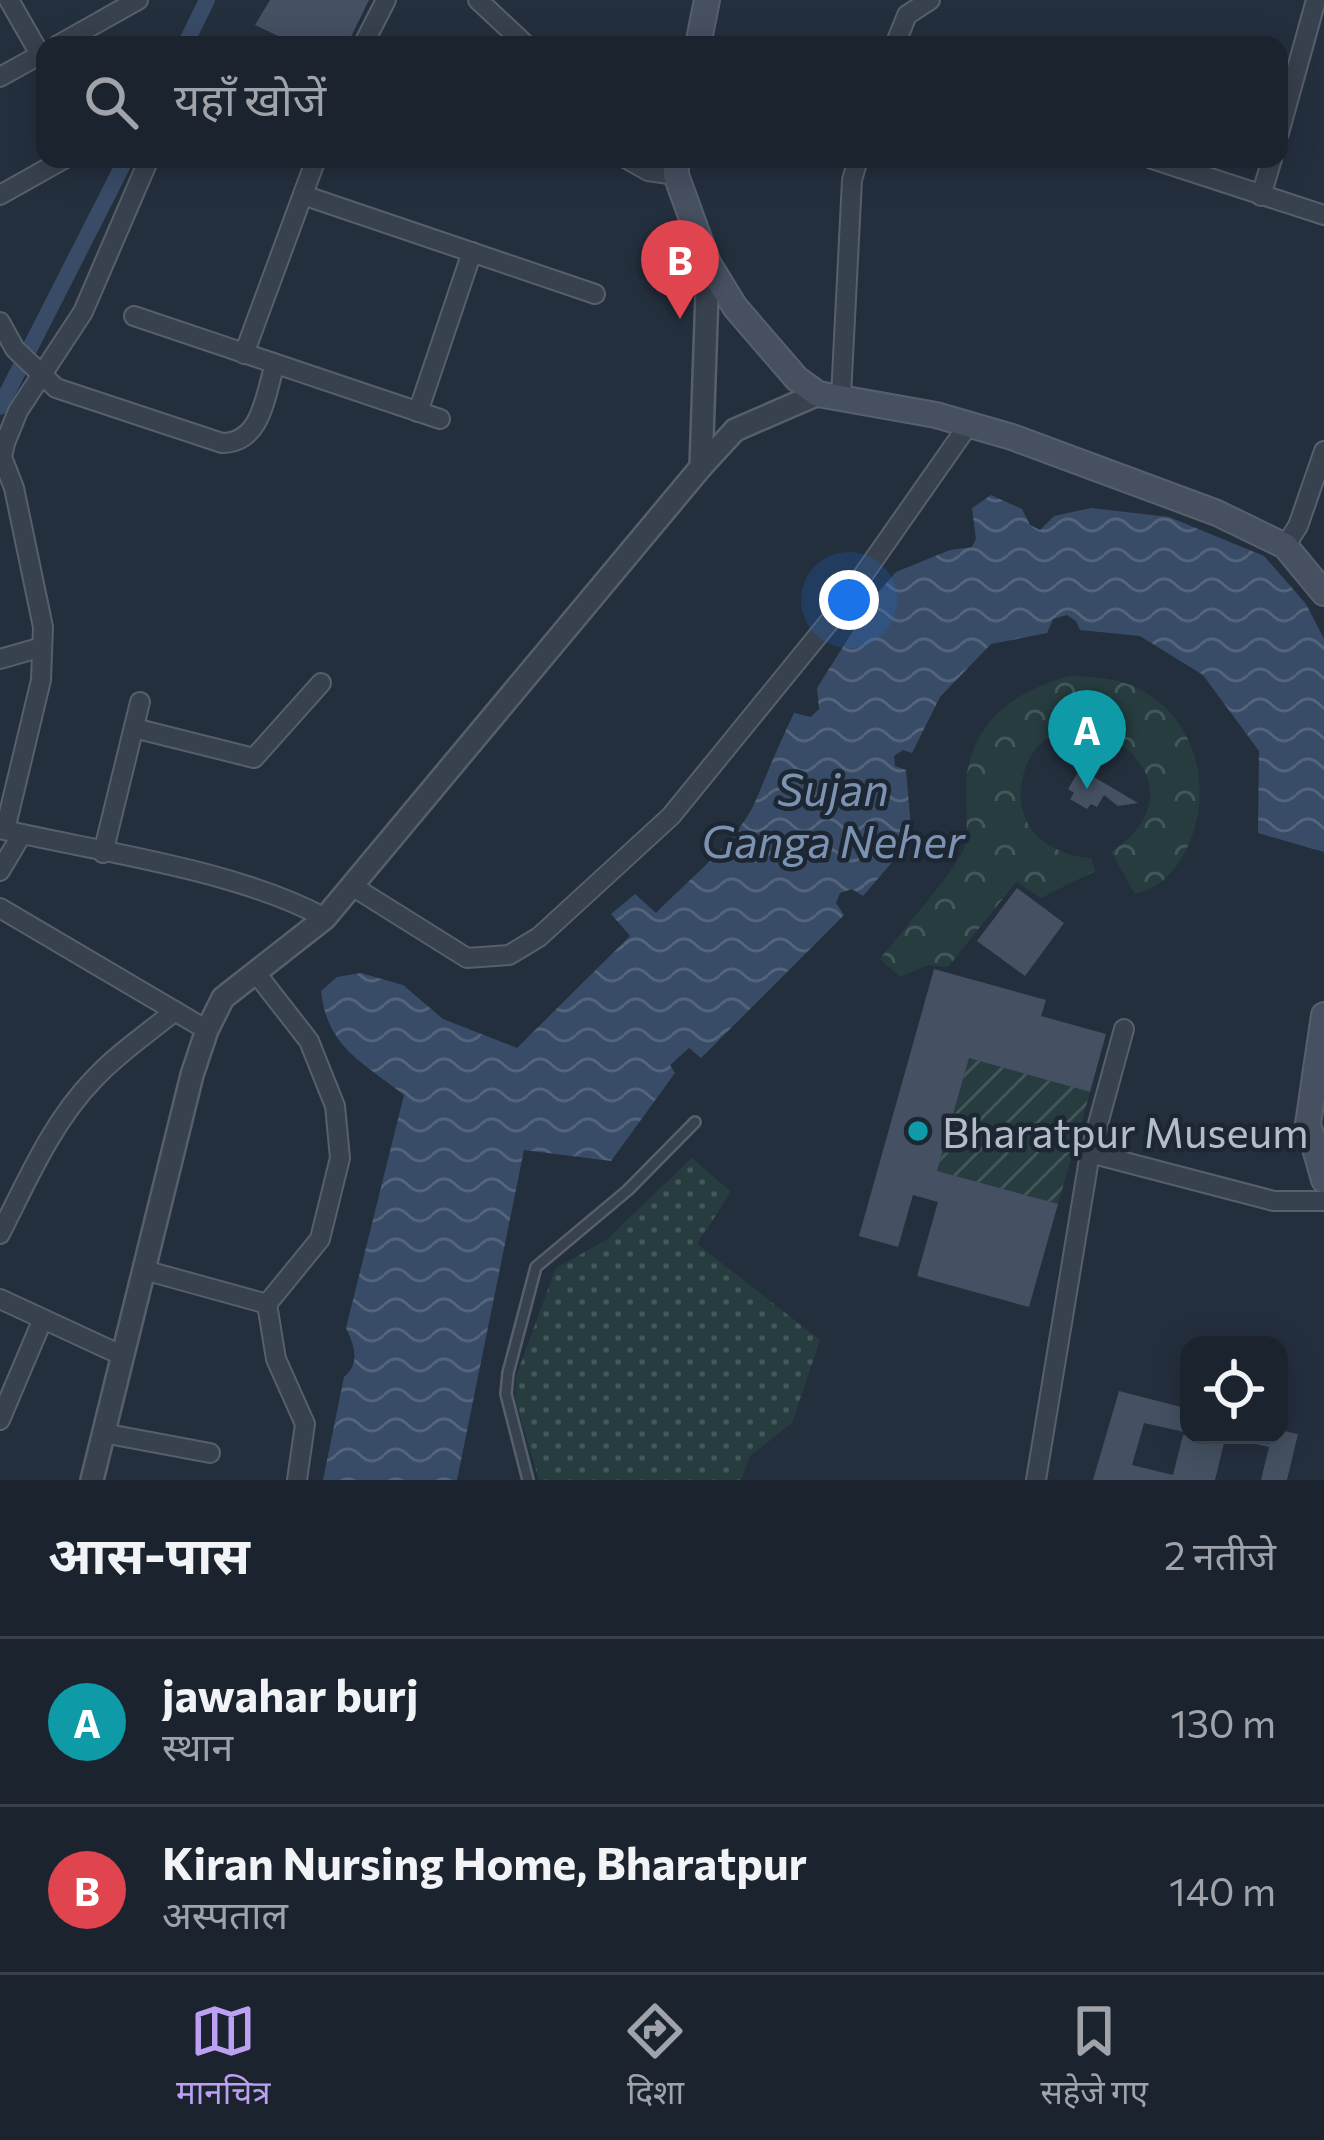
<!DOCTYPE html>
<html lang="hi">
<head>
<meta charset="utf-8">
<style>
	:root { --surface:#1b232e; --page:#282f3a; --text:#f1f3f6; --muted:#a0a4aa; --line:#39404a; --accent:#bca0f2 }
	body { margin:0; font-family:Commissioner,"Noto Sans Devanagari",sans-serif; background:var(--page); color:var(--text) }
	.controls { position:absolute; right:36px; bottom:36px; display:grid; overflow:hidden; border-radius:24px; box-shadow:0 6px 30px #0003 }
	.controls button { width:108px; height:108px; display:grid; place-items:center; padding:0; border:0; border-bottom:3px solid var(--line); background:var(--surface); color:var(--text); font:60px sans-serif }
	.you { position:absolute; left:849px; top:600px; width:42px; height:42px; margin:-30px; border:9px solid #fff; border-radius:50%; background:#1a73e8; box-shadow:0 0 0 18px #1a73e833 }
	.badge { display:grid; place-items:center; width:78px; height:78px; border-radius:50%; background:var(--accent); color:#fff; font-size:39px; font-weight:700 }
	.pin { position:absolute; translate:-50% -99px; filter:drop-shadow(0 3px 6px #0008) }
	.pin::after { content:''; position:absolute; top:63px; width:42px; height:36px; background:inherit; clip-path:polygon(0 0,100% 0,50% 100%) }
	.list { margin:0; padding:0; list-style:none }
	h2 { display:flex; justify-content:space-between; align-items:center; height:156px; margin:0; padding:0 48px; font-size:51px }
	h2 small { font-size:39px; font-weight:400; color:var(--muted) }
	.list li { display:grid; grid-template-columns:78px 1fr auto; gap:36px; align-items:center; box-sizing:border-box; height:168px; padding:0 48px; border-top:3px solid var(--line) }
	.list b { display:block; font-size:45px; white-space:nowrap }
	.list p { margin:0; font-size:39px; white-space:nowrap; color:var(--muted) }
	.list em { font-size:39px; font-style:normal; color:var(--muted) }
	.icon { flex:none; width:66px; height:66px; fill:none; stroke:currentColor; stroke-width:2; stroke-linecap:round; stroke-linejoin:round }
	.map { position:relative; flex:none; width:1324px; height:1480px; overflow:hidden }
	.search { position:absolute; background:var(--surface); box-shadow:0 6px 30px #0003; left:36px; right:36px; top:36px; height:132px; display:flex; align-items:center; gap:30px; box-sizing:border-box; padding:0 42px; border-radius:24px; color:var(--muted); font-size:45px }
	.sheet { height:492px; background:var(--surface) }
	nav { display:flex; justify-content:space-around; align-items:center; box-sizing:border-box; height:168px; border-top:3px solid var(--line); background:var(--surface); font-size:33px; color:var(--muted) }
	nav a { display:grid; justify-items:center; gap:6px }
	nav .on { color:var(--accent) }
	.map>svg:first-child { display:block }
</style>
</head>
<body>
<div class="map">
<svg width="1324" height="1480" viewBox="0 0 1324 1480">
	<defs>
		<pattern id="grass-dots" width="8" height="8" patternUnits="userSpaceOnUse" patternTransform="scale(3)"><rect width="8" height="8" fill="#263c3f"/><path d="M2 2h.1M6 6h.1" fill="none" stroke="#435659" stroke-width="1.8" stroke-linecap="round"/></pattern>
		<pattern id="park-crowns" width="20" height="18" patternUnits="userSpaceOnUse" patternTransform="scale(3)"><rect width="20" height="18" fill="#263c3f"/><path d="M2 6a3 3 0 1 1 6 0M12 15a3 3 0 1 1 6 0" fill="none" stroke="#435659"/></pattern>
		<pattern id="garden-furrows" width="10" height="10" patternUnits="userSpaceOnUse" patternTransform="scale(3)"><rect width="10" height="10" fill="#263c3f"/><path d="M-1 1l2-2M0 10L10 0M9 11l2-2" fill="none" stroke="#435659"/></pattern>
		<pattern id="water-waves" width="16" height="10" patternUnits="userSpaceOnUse" patternTransform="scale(3)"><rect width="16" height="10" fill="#394c67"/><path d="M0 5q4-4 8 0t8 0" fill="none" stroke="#53647b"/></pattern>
	</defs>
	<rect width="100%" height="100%" fill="#242f3e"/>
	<!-- grass -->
	<polygon fill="url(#grass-dots)" points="692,1158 731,1192 697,1244 820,1340 792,1423 750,1456 741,1480 539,1480 515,1400 516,1376 556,1268 606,1240"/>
	<!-- park -->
	<path fill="url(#park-crowns)" d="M 1069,676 C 1091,677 1112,677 1133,686 C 1199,715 1216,795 1184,854 C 1173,874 1157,889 1135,894 L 1111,852 C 1229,773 1045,666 1022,780 C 1013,827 1048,855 1091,858 L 1095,871 L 1041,898 L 1016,882 L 948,967 L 928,965 L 900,977 L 880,959 C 895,940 960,865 964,848 C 971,821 962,790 969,764 C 981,714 1023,689 1069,676 Z"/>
	<!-- garden -->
	<polygon fill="url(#garden-furrows)" points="969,1058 1090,1092 1058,1204 937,1171"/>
	<!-- water -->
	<path fill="url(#water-waves)" d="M 991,495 L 1022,509 L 1030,525 L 1040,530 L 1054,516 L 1091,508 L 1169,517 L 1264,556 L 1306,604 L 1324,639 L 1324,852 L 1258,833 L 1259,751 L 1203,675 L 1140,636 L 1080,630 L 1076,621 L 1067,615 L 1053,619 L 1047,633 L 991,644 L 940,697 L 912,753 L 903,750 L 894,756 L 895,766 L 906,770 L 912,839 L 863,896 L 852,889 L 840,893 L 836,903 L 844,915 L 701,1058 L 689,1048 L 670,1065 L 675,1073 L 611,1161 L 524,1150 L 457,1480 L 323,1480 L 344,1377 C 361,1363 354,1345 346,1328 L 404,1095 C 364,1063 327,1048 321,991 L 337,977 L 361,973 L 403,985 L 443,1019 L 517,1048 L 630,936 L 611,914 L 635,894 L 656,913 C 685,883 740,839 756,800 C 768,771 780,742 794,713 L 811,717 L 819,709 L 817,688 L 875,596 L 896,572 L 950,550 L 972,547 L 976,539 L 972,508 Z"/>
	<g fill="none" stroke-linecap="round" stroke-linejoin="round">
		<!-- canal -->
		<g stroke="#394c67" stroke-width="16">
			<polyline points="185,45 207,0"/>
			<polyline points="0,407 126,159"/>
		</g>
	</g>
	<!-- building -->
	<g fill="#455162">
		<polygon points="270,0 369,0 347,45 297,45 255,25"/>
		<polygon points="1080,769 1099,780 1138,803 1118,806 1104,795 1097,807 1091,804 1087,809 1070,799 1074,793 1068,789"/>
		<polygon points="1017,888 1064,923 1025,976 977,941"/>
		<polygon points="934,969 1046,1000 1041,1016 1106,1034 1090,1092 969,1058 937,1171 1058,1204 1029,1307 917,1276 938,1202 913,1195 898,1247 859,1236"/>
		<polygon points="1119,1391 1189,1409 1189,1433 1144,1423 1132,1465 1173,1475 1183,1435 1226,1435 1215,1480 1093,1480"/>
		<polygon points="1279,1430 1298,1434 1287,1480 1261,1480 1269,1447 1238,1440 1239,1435 1279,1435"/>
	</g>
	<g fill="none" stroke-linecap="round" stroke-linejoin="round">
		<!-- service casing -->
		<g stroke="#565f6c" stroke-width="14">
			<polyline id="service" points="528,1480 506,1394 508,1373 536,1267 628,1190 695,1122"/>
		</g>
		<!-- minor casing -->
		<g stroke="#565f6c" stroke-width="22">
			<g id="minor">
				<polyline points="9,0 45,63"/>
				<polyline points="478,0 526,45"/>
				<polyline points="58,45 138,0"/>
				<polyline points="363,45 386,0"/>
				<polyline points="895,45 907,15 930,0"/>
				<polyline points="0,77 45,52"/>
				<polyline points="1279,133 1316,0"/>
				<polyline points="627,159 648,171 676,175"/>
				<polyline points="1152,159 1324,215"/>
				<polyline points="0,195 64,159"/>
				<polyline points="303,195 595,294"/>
				<polyline points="1261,196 1272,159"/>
				<polyline points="134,316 440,419"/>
				<path d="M 0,322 L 15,349 L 56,388 L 222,443 C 262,443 265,395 275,364"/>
				<polyline points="244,354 316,159"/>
				<polyline points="841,397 852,180 858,159"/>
				<polyline points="418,412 472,252"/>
				<polyline points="1285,546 1298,526 1324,451"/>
				<polyline points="0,659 42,647"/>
				<polyline points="134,728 254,758 321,683"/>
				<path d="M 0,829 C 99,852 238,870 325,918"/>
				<polyline points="5,830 41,680 43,627 14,488 2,457 5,443 18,411 83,312 149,159"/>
				<polyline points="103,853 140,702"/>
				<polyline points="0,871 22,834"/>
				<polyline points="352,886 467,958 509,955 539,937 671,816 838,611 969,424"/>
				<polyline points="0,908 207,1030"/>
				<polyline points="256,973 309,1041 335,1106 340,1158 320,1239 267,1304 276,1359 305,1424 297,1480"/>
				<polyline points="1090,1153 1274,1201 1324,1201"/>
				<path d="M 0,1234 C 27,1181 52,1122 94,1079 C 117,1054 148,1033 175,1011"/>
				<polyline points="144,1270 267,1304"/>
				<polyline points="0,1299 121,1355"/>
				<polyline points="0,1420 42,1321"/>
				<polyline points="103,1433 210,1453"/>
				<polyline points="1036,1480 1090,1153 1124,1029"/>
			</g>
		</g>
		<!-- tertiary casing -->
		<g stroke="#565f6c" stroke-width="26">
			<g id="tertiary">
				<polyline points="701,467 735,430 818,394"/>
				<polyline points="92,1480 192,1075 207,1030 223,998 325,918 701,467 708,263"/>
			</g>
		</g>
		<!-- secondary casing -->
		<g stroke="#565f6c" stroke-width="28">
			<g id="secondary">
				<polyline points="698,45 707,0"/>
				<polyline points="676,159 676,175 708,263 735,307 797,379 818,394 936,415 1012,437 1217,513 1285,546 1324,593"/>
				<polyline points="1324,1015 1308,1124 1324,1180"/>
			</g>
		</g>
		<!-- service -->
		<use href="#service" stroke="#38414e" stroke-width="9"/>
		<!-- minor -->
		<use href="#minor" stroke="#38414e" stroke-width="18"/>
		<!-- tertiary -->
		<use href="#tertiary" stroke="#38414e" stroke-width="21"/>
		<!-- secondary -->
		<use href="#secondary" stroke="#465061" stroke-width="24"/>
	</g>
	<!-- markers -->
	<circle fill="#0f9aa8" stroke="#1d2633" stroke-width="4.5" cx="918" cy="1131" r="12"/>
	<g text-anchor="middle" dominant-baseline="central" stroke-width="9" stroke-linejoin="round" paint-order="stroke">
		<!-- poi labels -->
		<g font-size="42" fill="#b4bcc9" stroke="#1d2633" text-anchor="start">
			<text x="942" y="1131">Bharatpur Museum</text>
		</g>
		<!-- water labels -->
		<g font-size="45" font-style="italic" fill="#7c92b1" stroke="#1d2633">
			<text x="833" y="787">Sujan<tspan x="833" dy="52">Ganga Neher</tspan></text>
		</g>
	</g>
</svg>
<div class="controls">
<button><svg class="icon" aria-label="locate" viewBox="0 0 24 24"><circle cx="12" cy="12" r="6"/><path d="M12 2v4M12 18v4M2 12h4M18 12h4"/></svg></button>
</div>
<div class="you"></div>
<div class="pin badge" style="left:1087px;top:789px;background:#0f9aa8">A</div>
<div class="pin badge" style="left:680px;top:319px;background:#e0444e">B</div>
<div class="search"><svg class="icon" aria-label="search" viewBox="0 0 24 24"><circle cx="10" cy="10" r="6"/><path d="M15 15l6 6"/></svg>यहाँ खोजें</div>
</div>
<section class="sheet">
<h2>आस-पास<small>2 नतीजे</small></h2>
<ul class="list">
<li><span class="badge" style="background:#0f9aa8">A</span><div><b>jawahar burj</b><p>स्थान</p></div><em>130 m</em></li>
<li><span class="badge" style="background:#e0444e">B</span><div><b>Kiran Nursing Home, Bharatpur</b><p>अस्पताल</p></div><em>140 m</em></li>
</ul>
</section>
<nav>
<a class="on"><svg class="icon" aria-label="map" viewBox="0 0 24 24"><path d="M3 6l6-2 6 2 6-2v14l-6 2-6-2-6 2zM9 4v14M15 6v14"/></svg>मानचित्र</a>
<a><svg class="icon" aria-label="directions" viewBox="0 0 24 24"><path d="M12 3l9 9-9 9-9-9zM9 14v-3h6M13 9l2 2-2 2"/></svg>दिशा</a>
<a><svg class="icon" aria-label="saved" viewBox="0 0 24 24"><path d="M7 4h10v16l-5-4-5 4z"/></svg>सहेजे गए</a>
</nav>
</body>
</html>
